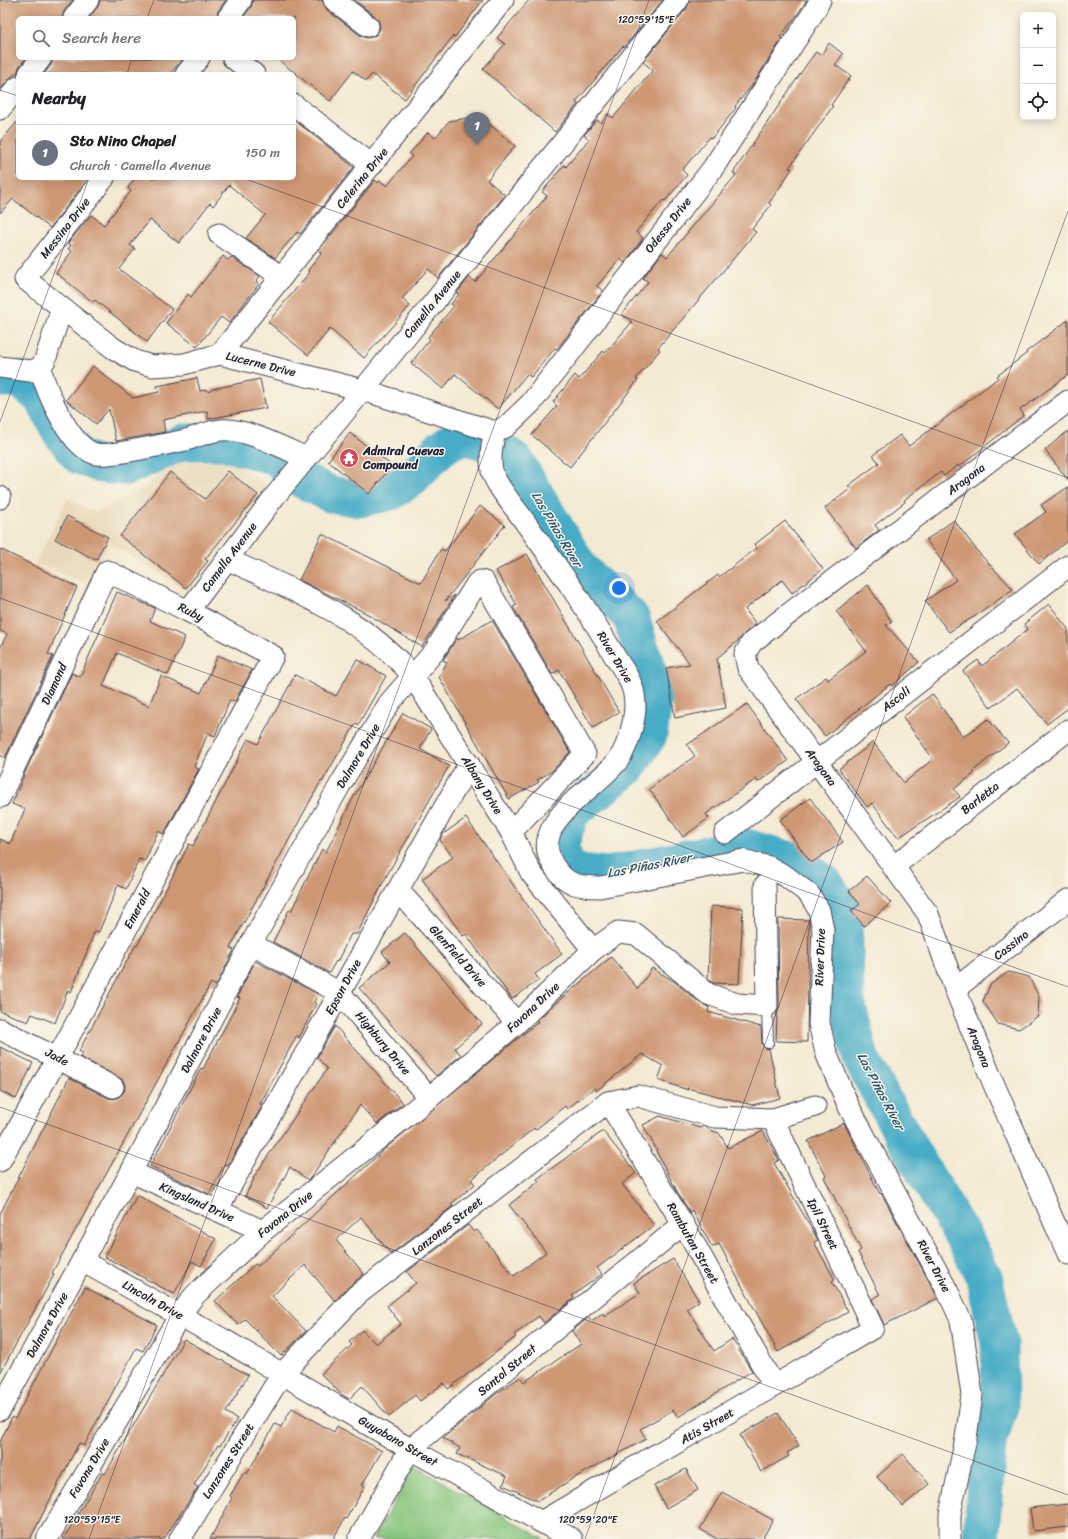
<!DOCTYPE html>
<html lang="en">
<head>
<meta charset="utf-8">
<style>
	:root { --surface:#fff; --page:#f2f2f2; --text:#202124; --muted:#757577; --line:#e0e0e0; --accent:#d1495b }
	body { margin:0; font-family:Sriracha,sans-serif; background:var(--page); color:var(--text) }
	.controls { position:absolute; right:12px; top:12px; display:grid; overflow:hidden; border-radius:6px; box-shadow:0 2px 10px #0003 }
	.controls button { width:36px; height:36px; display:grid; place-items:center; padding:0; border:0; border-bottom:1px solid var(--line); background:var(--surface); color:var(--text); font:20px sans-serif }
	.you { position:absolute; left:619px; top:588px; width:14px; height:14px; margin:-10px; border:3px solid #fff; border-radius:50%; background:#1a73e8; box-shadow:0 0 0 6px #1a73e833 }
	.badge { display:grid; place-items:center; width:26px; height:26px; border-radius:50%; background:var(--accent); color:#fff; font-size:13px; font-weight:700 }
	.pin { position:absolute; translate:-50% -33px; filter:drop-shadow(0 1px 2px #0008) }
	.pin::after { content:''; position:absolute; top:21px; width:14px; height:12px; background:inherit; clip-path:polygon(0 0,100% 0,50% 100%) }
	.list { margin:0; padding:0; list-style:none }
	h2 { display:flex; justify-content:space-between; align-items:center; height:52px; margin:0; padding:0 16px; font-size:17px }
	h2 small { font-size:13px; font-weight:400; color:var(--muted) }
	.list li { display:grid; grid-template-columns:26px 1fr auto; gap:12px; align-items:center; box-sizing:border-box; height:56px; padding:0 16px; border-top:1px solid var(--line) }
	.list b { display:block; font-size:15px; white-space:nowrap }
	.list p { margin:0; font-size:13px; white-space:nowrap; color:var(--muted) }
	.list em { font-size:13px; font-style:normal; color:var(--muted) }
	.icon { flex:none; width:22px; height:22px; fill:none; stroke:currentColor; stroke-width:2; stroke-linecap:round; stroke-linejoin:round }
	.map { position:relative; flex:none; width:1068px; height:1539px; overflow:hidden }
	.search { position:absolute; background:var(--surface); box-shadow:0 2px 10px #0003; left:16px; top:16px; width:280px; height:44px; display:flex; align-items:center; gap:10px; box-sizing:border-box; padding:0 14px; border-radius:6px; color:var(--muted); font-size:15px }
	.panel { position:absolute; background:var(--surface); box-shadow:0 2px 10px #0003; left:16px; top:72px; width:280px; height:108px; border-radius:6px }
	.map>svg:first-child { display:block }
</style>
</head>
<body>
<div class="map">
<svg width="1068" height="1539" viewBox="0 0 1068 1539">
	<rect width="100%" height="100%" fill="#fbf7ec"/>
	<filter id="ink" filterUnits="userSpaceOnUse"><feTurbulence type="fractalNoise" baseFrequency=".025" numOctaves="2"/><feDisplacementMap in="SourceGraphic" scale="8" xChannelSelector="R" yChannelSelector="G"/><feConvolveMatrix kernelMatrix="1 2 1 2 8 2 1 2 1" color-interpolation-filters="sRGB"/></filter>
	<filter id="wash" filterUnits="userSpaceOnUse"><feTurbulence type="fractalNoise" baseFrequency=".012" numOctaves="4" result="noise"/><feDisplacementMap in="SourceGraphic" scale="16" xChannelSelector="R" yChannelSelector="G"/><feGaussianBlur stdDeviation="0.9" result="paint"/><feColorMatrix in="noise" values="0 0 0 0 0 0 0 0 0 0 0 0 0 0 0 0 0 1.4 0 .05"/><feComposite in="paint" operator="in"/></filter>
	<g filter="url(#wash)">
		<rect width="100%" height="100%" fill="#f4e9d2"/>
		<!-- built -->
		<polygon fill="#e9d9ba" points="230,460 270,488 187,591 110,543 86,583 35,564 68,498 95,512 139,491 174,463"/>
		<!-- green -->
		<polygon fill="#86c57c" stroke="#54745c" points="415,1466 544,1539 373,1539"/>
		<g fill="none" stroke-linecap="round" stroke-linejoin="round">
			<!-- river -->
			<polyline stroke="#46acc6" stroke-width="37" points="0,379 19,379 43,399 60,432 79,456 101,465 126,467 183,442 223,442 275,457 302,480 330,494 360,499 391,492 412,478 440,449 453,440 469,438 491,444 515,460 580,568 631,617 655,693 649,735 628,767 571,813 560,846 569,871 607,875 743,846 794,861 825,883 843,911 845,942 846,998 861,1059 911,1150 969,1247 984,1277 999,1342 1000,1407 988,1443 981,1539"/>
		</g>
		<g id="blocks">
			<!-- building -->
			<g fill="#ce9875">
				<polygon points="0,0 73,0 64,11 62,18 18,18 18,58 26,58 19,67 17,74 14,74 0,90"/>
				<polygon points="100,0 226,0 218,11 216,18 89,18 98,7"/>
				<polygon points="253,0 322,0 327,10 361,36 367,38 372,37 377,34 380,28 379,22 375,16 354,0 483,0 455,37 453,36 405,99 372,74 366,81 353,71 330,101 276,58 294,58 294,18 243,18 251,7"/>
				<polygon points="529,0 663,0 624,47 623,46 576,102 578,104 555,132 483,69 505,44 497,38"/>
				<polygon points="690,0 807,0 797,15 780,37 782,39 753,84 735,106 736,108 712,138 710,137 682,170 687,175 665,201 663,200 636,232 643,238 625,263 620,259 597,286 603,291 557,349 555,348 531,377 527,374 498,409 455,374 443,389 411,363 430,339 428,337 454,306 451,304 459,294 457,293 469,277 475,282 547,196 542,192 564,165 566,167 589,139 584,135 597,120 601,123 608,114 613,118 653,70 643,62 687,8"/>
				<polygon points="829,43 843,54 835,65 851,76 831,105 833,106 789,168 792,169 769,203 771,205 752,229 756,232 658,348 660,350 636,379 638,380 570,467 532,435 557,406 553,402 575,375 579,379 603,351 605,353 632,322 622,314 648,282 643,278 662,253 667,257 736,175 733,173 809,61 816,52 821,55"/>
				<polygon points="53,58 183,58 170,74 44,74 51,65"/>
				<polygon points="480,116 515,146 487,180 505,195 438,278 428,269 402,299 410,306 364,358 330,329 308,355 268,322 310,272 308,270 322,253 319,250 375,180 378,183 380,181 387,186 412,156 409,154 428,132 435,138 449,121"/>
				<polygon points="294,120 354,167 300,234 297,232 275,258 246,238 265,215 229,185 213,206 210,203 179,243 150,220 130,245 135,249 119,269 172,309 147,342 95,300 93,302 56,273 72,251 68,249 71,245 68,243 91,215 104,225 131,191 128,188 135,178 294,178"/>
				<polygon points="18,121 18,178 89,178 50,228 13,199 0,213 0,142"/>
				<polygon points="223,256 228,260 231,257 260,276 256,281 259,284 229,323 221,317 197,347 166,323 188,294 191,297"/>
				<polygon points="1068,320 1068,375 1020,410 1024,415 959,467 958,465 944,476 941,472 904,500 905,502 875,525 879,530 856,548 825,508 850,489 848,486 879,463 873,455 900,435 909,446 998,378 997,376 1027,353 1026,352"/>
				<polygon points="93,366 133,398 159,392 157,386 197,378 200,391 206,390 209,392 212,389 260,379 266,408 208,419 207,411 163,420 165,432 116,441 109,409 96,424 66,400"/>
				<polygon points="1068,431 1068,480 1045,450"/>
				<polygon points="350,433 392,466 369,494 328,461"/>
				<polygon points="228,471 258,495 205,559 208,561 186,588 120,536 170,472 205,499"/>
				<polygon points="1068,487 1068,540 1039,564 1015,534 1046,512 1041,505"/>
				<polygon points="480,506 505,525 445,601 455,595 422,647 366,613 299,580 322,534 421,583 441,549 445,551"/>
				<polygon points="67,516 108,537 96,560 55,539"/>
				<polygon points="954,520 978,552 1013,589 980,613 949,632 925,601 956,580 926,540"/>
				<polygon points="785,521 823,569 792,593 782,580 745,609 756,624 745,633 738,641 717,658 726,708 675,718 666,668 690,664 657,621 718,575 719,577 757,548 754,545"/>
				<polygon points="0,549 77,587 48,654 53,656 5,758 0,755 0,648 7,634 0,631"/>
				<polygon points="527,554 619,712 593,728 559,670 552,674 513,607 517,605 496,571"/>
				<polygon points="868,585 892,622 886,625 919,662 892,686 890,684 825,736 796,699 826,677 828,680 866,651 836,611"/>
				<polygon points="117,592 155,608 150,621 185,637 168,675 117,653 103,686 149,706 161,676 201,693 218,655 252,670 235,701 230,700 215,736 208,733 194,767 199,769 164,834 158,831 145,861 139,859 126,889 118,885 99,932 95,931 71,992 68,990 55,1023 32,1014 28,1022 0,1011 0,839 10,844 25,809 12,804 27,768 72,673 80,677"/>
				<polygon points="1049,604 1068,629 1068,708 1047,724 1017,688 991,708 963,671 978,660 982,666 1028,629 1024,624"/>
				<polygon points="492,620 570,752 552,771 537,780 539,782 509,799 439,677 447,662 443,660 457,638 458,640"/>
				<polygon points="357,659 386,676 358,725 356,723 322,782 321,781 230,948 234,950 216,986 211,983 52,1273 54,1275 0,1373 0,1214 69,1078 108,1098 114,1099 119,1097 124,1092 125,1086 123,1080 80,1057 83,1053 79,1051 124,966 136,945 137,946 189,844 193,846 248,739 258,744 295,675 336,696"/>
				<polygon points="932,694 963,737 988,719 1008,743 973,771 975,773 954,789 960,797 898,838 872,803 867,807 839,769 873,742 904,783 933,759 903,717"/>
				<polygon points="747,704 788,761 758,782 756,779 706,814 709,818 683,837 649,789 695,756 687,745"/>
				<polygon points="403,713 431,729 420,749 449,766 388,873 357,934 351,934 337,962 336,961 329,973 273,942 289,910 291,911 322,849 326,852 353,798"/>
				<polygon points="810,798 843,842 811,863 780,820"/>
				<polygon points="466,818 562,954 535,974 539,980 512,999 466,934 463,936 422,879 453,857 440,840 443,834"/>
				<polygon points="867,876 891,903 864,926 851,911 860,904 849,891"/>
				<polygon points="711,906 743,908 739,984 713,983 708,978"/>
				<polygon points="778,919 809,920 807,1042 776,1041 777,1013 779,1006"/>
				<polygon points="405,933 482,1024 455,1048 461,1055 436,1076 359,988 390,962 382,952"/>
				<polygon points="611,957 638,989 652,968 675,982 700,1003 709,1007 708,1012 761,1027 762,1044 765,1048 769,1049 780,1098 752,1105 687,1088 688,1090 658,1080 663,1066 642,1054 596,1091 594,1088 567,1109 565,1106 535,1130 534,1128 471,1180 475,1184 451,1204 453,1206 391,1254 361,1217 336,1240 364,1274 348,1287 335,1301 305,1265 272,1296 306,1331 281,1356 245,1319 238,1325 215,1301 255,1264 258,1266 388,1146 538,1022 537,1021 550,1008"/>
				<polygon points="255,961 318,994 314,1002 316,1004 299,1038 297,1035 260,1104 263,1105 228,1165 225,1164 209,1194 150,1166 201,1068 203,1069 240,998 237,997"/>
				<polygon points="1008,972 1029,977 1039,997 1038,1016 1019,1029 998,1024 983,1001 990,985"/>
				<polygon points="335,1026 403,1103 377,1124 360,1105 311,1177 308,1180 290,1167 267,1208 245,1196 254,1179 253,1178 327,1069 317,1057"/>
				<polygon points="0,1047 33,1063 16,1099 0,1091"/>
				<polygon points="660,1116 700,1128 703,1126 708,1128 710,1130 719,1133 728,1148 763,1131 779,1160 774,1163 818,1240 814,1242 835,1280 832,1282 848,1312 778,1352 719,1244 712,1247 692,1210 690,1212 679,1195 656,1151 657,1150 643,1125"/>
				<polygon points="844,1123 880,1194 881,1193 938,1298 884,1325 872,1299 880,1295 858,1252 861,1250 824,1177 826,1176 808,1141"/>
				<polygon points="603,1131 636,1173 622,1184 654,1225 597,1268 602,1274 572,1296 574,1298 544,1323 539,1316 514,1335 516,1337 448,1389 444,1383 420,1401 415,1395 389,1417 362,1386 349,1399 342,1395 321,1374 352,1345 349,1342 362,1330 376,1344 401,1324 387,1306 416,1283 407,1272 468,1225 474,1232 477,1230 514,1276 546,1252 509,1205 539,1181 537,1179"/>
				<polygon points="137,1195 216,1239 201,1266 192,1261 174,1294 105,1257"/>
				<polygon points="673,1259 699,1301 687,1309 714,1351 732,1339 752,1371 678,1417 673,1410 640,1429 646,1439 572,1479 538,1501 503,1485 507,1476 457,1454 460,1448 443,1438 496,1394 520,1377 524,1382 581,1344 572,1331 589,1317 591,1321 603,1313 604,1316 640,1293 634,1283"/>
				<polygon points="85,1287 157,1325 143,1351 136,1348 84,1446 79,1443 30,1539 0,1539 0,1442 12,1417 15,1419"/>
				<polygon points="184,1339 248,1375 226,1412 237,1419 220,1446 218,1445 194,1485 198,1487 164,1539 63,1539 103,1472 105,1474"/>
				<polygon points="292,1408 334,1432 337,1426 382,1451 362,1485 365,1486 346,1519 345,1518 333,1539 210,1539 232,1498 230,1496 244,1472 247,1474 275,1424 281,1427"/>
				<polygon points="778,1413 799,1446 787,1453 789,1456 761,1472 740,1435"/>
				<polygon points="903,1454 929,1484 903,1506 877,1477"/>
				<polygon points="686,1469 698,1490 666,1508 654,1486"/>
				<polygon points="722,1492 773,1520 762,1539 717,1539 700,1529"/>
				<polygon points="1068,1504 1068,1527 1033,1531 1030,1508"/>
			</g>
		</g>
	</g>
	<g filter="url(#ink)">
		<use href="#blocks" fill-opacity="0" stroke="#424052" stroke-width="1"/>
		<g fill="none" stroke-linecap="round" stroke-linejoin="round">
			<!-- service casing -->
			<g stroke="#424052" stroke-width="12">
				<polyline id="service" points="767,1006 768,1043"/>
			</g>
			<!-- minor casing -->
			<g stroke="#424052" stroke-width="23">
				<g id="minor">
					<polyline points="334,0 368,26"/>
					<polyline points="74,18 88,0"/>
					<polyline points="228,18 241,0"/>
					<polyline points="233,58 254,74"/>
					<polyline points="29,74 41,58"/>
					<polyline points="186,74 199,58"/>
					<polyline points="294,105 372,165"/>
					<polyline points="0,109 18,87"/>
					<polyline points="104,178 25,279 113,348 135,361 152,366 184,364 220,354 363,390 495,432"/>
					<polyline points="219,234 282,277"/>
					<polyline points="220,354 503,0"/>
					<polyline points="0,367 30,371 40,368 45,360 62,308"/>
					<path d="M 40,368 C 47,392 70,448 96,454 C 109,457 170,443 186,440 C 197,437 209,431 221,430 C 243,427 286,449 306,458"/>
					<polyline points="1068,401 752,642 745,654 748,668 928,914 955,989 992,1080 1068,1254"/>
					<path d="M 495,432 C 492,443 490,459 492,471 C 495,485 517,510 525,522 C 556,565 588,609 614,655 C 620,665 629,676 632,687 C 634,692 635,702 635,708 C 634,725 628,745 619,759 C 599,788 525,822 554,866 C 566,885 579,887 600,887 L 743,860 L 769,867 L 787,877 L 809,894 L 819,910 L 823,930 L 819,1023 L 826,1053 L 849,1107 L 948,1292 L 961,1320 L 972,1395 L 966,1438 L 950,1514 L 950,1539"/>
					<polyline points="495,432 507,426 531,403 713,168 815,10 820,0"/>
					<polyline points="0,498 0,497"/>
					<path d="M 227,559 C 296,592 361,616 412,675 L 511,832 L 531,873 L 593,950"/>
					<polyline points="188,611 275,496 363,390 678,0"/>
					<polyline points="0,797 107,571 188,611 273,656 58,1057 0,1161"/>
					<polyline points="725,833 1068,566"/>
					<polyline points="893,867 1068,730"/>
					<polyline points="398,890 517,1023"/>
					<polyline points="251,944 340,993 429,1098"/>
					<polyline points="955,989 1068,900"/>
					<polyline points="0,1029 113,1087"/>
					<polyline points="608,1102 683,1224 774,1386"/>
					<polyline points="131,1172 263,1231"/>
					<polyline points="217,1210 469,764"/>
					<polyline points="82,1261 224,1340"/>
					<polyline points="226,1341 410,1449 572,1539"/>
					<polyline points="0,1410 131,1172 251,944 340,785 390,702 434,652 477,583 480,581 484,582 585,754 511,832"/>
					<polyline points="541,1522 873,1328 773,1119"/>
					<polyline points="47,1539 180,1315 194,1296 263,1231 429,1098 517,1023 593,950 618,932 636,934 708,994 737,1004 767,1006 765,885"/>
					<polyline points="180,1539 282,1374 357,1295 608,1102 638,1096 715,1117 773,1119 815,1106"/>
					<polyline points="359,1539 410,1449 683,1224"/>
				</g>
			</g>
			<!-- service -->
			<use href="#service" stroke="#fff" stroke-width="10"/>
			<!-- minor -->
			<use href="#minor" stroke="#fff" stroke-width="21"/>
		</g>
	</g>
	<!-- ticks -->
	<path fill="none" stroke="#22223b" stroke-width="1" stroke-opacity="0.45" d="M 147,18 L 154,0M 127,74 L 132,58M 0,90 L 18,96M 243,178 L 1068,478M 0,422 L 89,178M 0,598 L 1068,987M 0,1107 L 1068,1495M 89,1539 L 649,0M 585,1539 L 1068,211"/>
	<!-- icons -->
	<defs>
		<g id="temple-disc" transform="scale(1)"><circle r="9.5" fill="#d1495b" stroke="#fbf7ec"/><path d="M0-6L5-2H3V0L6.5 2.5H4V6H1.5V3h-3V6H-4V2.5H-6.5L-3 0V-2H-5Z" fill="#fff"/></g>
	</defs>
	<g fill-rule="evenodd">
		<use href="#temple-disc" x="349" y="458"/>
	</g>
	<g text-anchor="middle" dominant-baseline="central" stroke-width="3" stroke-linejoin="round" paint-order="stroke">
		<!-- street labels -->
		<g font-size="12" fill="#22223b" stroke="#fbf7ec">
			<text transform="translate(362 178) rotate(-51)">Celerina Drive</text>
			<text transform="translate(668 225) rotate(-52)">Odessa Drive</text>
			<text transform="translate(65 228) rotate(-52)">Messina Drive</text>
			<text transform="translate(432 304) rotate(-51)">Camella Avenue</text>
			<text transform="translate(261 364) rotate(14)">Lucerne Drive</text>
			<text transform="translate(966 479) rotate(-37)">Aragona</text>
			<text transform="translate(229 557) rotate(-53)">Camella Avenue</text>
			<text transform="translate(191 612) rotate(27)">Ruby</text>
			<text transform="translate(615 657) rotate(59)">River Drive</text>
			<text transform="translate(54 684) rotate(-65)">Diamond</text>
			<text transform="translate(896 699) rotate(-38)">Ascoli</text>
			<text transform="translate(358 756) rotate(-59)">Dalmore Drive</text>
			<text transform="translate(821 767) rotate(54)">Aragona</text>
			<text transform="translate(482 785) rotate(58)">Albany Drive</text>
			<text transform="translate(980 798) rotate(-38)">Barletta</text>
			<text transform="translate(137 909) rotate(-62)">Emerald</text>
			<text transform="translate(1011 945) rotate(-38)">Cassino</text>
			<text transform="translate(458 956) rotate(48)">Glenfield Drive</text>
			<text transform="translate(820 957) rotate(-88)">River Drive</text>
			<text transform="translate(343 987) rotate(-61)">Epson Drive</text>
			<text transform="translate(533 1007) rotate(-43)">Favona Drive</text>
			<text transform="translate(201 1040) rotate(-62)">Dalmore Drive</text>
			<text transform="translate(383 1043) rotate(50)">Highbury Drive</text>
			<text transform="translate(979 1047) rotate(68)">Aragona</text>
			<text transform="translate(57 1057) rotate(27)">Jade</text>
			<text transform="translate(197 1202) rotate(24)">Kingsland Drive</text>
			<text transform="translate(285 1214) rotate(-39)">Favona Drive</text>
			<text transform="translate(823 1224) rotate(64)">Ipil Street</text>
			<text transform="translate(447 1226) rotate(-38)">Lanzones Street</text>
			<text transform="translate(693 1243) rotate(60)">Rambutan Street</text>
			<text transform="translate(934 1266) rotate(62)">River Drive</text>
			<text transform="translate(153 1300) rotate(29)">Lincoln Drive</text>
			<text transform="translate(47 1325) rotate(-61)">Dalmore Drive</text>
			<text transform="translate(507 1370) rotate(-40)">Santol Street</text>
			<text transform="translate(707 1426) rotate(-30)">Atis Street</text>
			<text transform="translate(398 1441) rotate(30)">Guyabano Street</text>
			<text transform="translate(228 1461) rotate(-58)">Lanzones Street</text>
			<text transform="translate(89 1468) rotate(-59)">Favona Drive</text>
		</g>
		<!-- poi labels -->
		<g font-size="12" font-weight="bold" fill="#22223b" stroke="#fbf7ec" text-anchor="start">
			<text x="363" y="451">Admiral Cuevas<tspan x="363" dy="14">Compound</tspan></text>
		</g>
		<!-- water labels -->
		<g font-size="13" font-style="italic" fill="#305973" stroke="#fbf7ec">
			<text transform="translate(557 529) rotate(59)">Las Piñas River</text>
			<text transform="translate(649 865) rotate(-11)">Las Piñas River</text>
			<text transform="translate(881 1091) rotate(62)">Las Piñas River</text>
		</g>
	</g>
	<g font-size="10" text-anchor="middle" fill="#22223b" stroke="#fbf7ec" stroke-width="3" stroke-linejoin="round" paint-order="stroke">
		<text x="646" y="23">120°59'15"E</text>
		<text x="92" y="1523">120°59'15"E</text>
		<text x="588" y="1523">120°59'20"E</text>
	</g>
</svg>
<div class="controls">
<button>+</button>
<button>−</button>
<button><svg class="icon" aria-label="locate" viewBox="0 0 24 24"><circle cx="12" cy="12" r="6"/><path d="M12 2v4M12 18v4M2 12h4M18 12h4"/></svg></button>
</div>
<div class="you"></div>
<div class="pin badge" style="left:477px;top:145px;background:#6b7280">1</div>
<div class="search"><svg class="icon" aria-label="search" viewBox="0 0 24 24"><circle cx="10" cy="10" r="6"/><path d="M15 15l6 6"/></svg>Search here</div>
<section class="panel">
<h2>Nearby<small></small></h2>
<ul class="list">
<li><span class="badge" style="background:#6b7280">1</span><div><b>Sto Nino Chapel</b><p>Church · Camella Avenue</p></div><em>150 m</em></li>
</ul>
</section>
</div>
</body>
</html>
